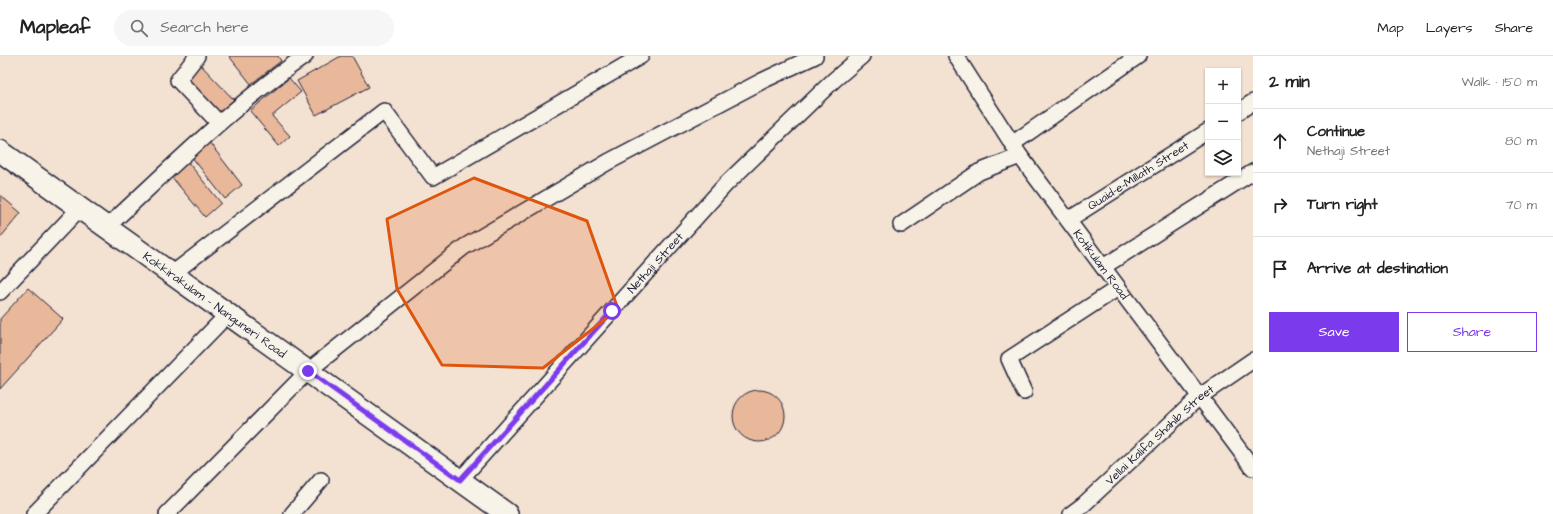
<!DOCTYPE html>
<html lang="en">
<head>
<meta charset="utf-8">
<style>
	:root { --surface:#fff; --page:#f6f6f6; --text:#222; --muted:#767676; --line:#e0e0e0; --accent:#7c3aed }
	body { margin:0; font-family:"Architects Daughter",sans-serif; background:var(--page); color:var(--text) }
	.controls { position:absolute; right:12px; top:12px; display:grid; overflow:hidden; border-radius:0px; box-shadow:0 1px 3px #0004 }
	.controls button { width:36px; height:36px; display:grid; place-items:center; padding:0; border:0; border-bottom:1px solid var(--line); background:var(--surface); color:var(--text); font:20px sans-serif }
	.stop { position:absolute; width:12px; height:12px; margin:-9px; border:3px solid #7c3aed; border-radius:50%; background:#fff }
	.stop.end { background:#7c3aed; border-color:#fff; box-shadow:0 1px 4px #0008 }
	.list { margin:0; padding:0; list-style:none }
	h2 { display:flex; justify-content:space-between; align-items:center; height:52px; margin:0; padding:0 16px; font-size:17px }
	h2 small { font-size:13px; font-weight:400; color:var(--muted) }
	.list li { display:grid; grid-template-columns:26px 1fr auto; gap:12px; align-items:center; box-sizing:border-box; height:64px; padding:0 16px; border-top:1px solid var(--line) }
	.list b { display:block; font-size:15px; white-space:nowrap }
	.list p { margin:0; font-size:13px; white-space:nowrap; color:var(--muted) }
	.list em { font-size:13px; font-style:normal; color:var(--muted) }
	.actions { display:flex; gap:8px; padding:12px 16px }
	.actions a { flex:1; padding:9px 0; border:1px solid var(--accent); border-radius:0px; text-align:center; font-size:14px; color:var(--accent) }
	.actions .main { background:var(--accent); color:#fff }
	.icon { flex:none; width:22px; height:22px; fill:none; stroke:currentColor; stroke-width:2; stroke-linecap:round; stroke-linejoin:round }
	.map { position:relative; flex:none; width:1253px; height:458px; overflow:hidden }
	header { display:flex; align-items:center; gap:24px; box-sizing:border-box; height:56px; padding:0 20px; background:var(--surface); border-bottom:1px solid var(--line) }
	header strong { font-size:19px }
	nav { display:flex; gap:22px; margin-inline-start:auto; font-size:14px }
	.search { width:280px; height:36px; background:var(--page); display:flex; align-items:center; gap:10px; box-sizing:border-box; padding:0 14px; border-radius:22px; color:var(--muted); font-size:15px }
	main { display:flex }
	aside { flex:1; background:var(--surface) }
	.map>svg:first-child { display:block }
</style>
</head>
<body>
<header>
<strong>Mapleaf</strong>
<div class="search"><svg class="icon" aria-label="search" viewBox="0 0 24 24"><circle cx="10" cy="10" r="6"/><path d="M15 15l6 6"/></svg>Search here</div>
<nav><a>Map</a><a>Layers</a><a>Share</a></nav>
</header>
<main>
<div class="map">
<svg width="1253" height="458" viewBox="0 0 1253 458">
	<rect width="100%" height="100%" fill="#f3e1d1"/>
	<filter id="ink" filterUnits="userSpaceOnUse"><feTurbulence type="fractalNoise" baseFrequency=".025" numOctaves="2"/><feDisplacementMap in="SourceGraphic" scale="8" xChannelSelector="R" yChannelSelector="G"/><feConvolveMatrix kernelMatrix="1 2 1 2 8 2 1 2 1" color-interpolation-filters="sRGB"/></filter>
	<g filter="url(#ink)">
		<!-- building -->
		<g fill="#e9b89a" stroke="#22223b">
			<polygon points="229,0 278,0 281,5 251,28"/>
			<polygon points="341,0 352,0 369,31 316,59 297,25"/>
			<polygon points="199,7 234,44 219,58 184,21"/>
			<polygon points="289,22 301,36 272,60 290,80 279,90 250,55"/>
			<polygon points="209,86 242,129 225,143 191,100"/>
			<polygon points="187,105 221,147 205,161 170,119"/>
			<polygon points="0,139 21,157 0,182"/>
			<polygon points="28,232 63,263 0,333 0,263"/>
			<circle cx="759" cy="360" r="26"/>
		</g>
		<g fill="none" stroke-linecap="round" stroke-linejoin="round">
			<!-- minor casing -->
			<g stroke="#22223b" stroke-width="18">
				<g id="minor">
					<polyline points="197,0 178,24 219,67"/>
					<path id="s1" d="M 956,0 L 1020,100 L 1253,412"/>
					<polyline points="1238,56 1253,46"/>
					<polyline points="1012,88 1138,0"/>
					<path id="s2" d="M 1068,164 L 1208,75"/>
					<polyline points="901,169 979,116 1020,100"/>
					<path d="M 107,171 C 171,112 233,49 305,0"/>
					<polyline points="1103,211 1253,116"/>
					<polyline points="172,218 384,55 433,121 641,0"/>
					<polyline points="0,236 80,152"/>
					<polyline points="1024,336 1009,303 1118,232"/>
					<path id="s3" d="M 460,424 L 726,128 L 834,24 L 862,0"/>
					<polyline points="34,458 228,258"/>
					<polyline points="167,458 308,315 464,191 608,106 762,25 815,0"/>
					<polyline points="292,458 321,424"/>
					<path id="s4" d="M 1071,458 L 1083,449 L 1199,341 L 1253,304"/>
				</g>
			</g>
			<!-- secondary casing -->
			<g stroke="#22223b" stroke-width="24">
				<g id="secondary">
					<path id="s5" d="M 0,95 L 507,458"/>
				</g>
			</g>
			<!-- minor -->
			<use href="#minor" stroke="#f7f3e8" stroke-width="15"/>
			<!-- secondary -->
			<use href="#secondary" stroke="#f7f3e8" stroke-width="21"/>
		</g>
	</g>
	<g fill="none" stroke-linecap="round" stroke-linejoin="round" filter="url(#ink)">
		<!-- route -->
		<polyline stroke="#7c3aed" stroke-width="5" points="308,315 460,424 612,255"/>
	</g>
	<!-- marked area -->
	<path fill="#de560e" fill-opacity="0.2" stroke="#de560e" stroke-width="3" stroke-linejoin="round" d="M 474,122 L 587,165 L 618,253 L 543,312 L 442,309 L 397,233 L 387,163 Z"/>
	<g text-anchor="middle" dominant-baseline="central" stroke-width="3" stroke-linejoin="round" paint-order="stroke">
		<!-- street labels -->
		<g font-size="12" fill="#22223b" stroke="#f7f3e8">
			<text stroke="none"><textPath href="#s2" startOffset="83">Quaid-e-Millath Street</textPath></text>
			<text stroke="none"><textPath href="#s3" startOffset="292">Nethaji Street</textPath></text>
			<text stroke="none"><textPath href="#s1" startOffset="254">Kotikulam Road</textPath></text>
			<text stroke="none"><textPath href="#s5" startOffset="264">Kokkirakulam - Nanguneri Road</textPath></text>
			<text stroke="none"><textPath href="#s4" startOffset="119">Vellai Kalifa Shahib Street</textPath></text>
		</g>
	</g>
</svg>
<div class="controls">
<button>+</button>
<button>−</button>
<button><svg class="icon" aria-label="layers" viewBox="0 0 24 24"><path d="M12 4l9 5-9 5-9-5zM3 14l9 5 9-5"/></svg></button>
</div>
<div class="stop" style="left:612px;top:255px"></div>
<div class="stop end" style="left:308px;top:315px"></div>
</div>
<aside>
<h2>2 min<small>Walk · 150 m</small></h2>
<ul class="list">
<li><svg class="icon" aria-label="ahead" viewBox="0 0 24 24"><path d="M12 20V5M6 11l6-6 6 6"/></svg><div><b>Continue</b><p>Nethaji Street</p></div><em>80 m</em></li>
<li><svg class="icon" aria-label="right" viewBox="0 0 24 24"><path d="M7 20v-9h11M14 6l5 5-5 5"/></svg><div><b>Turn right</b></div><em>70 m</em></li>
<li><svg class="icon" aria-label="arrive" viewBox="0 0 24 24"><path d="M6 21V4h12l-3 4 3 4H6"/></svg><div><b>Arrive at destination</b></div></li>
</ul>
<div class="actions"><a class="main">Save</a><a>Share</a></div>
</aside>
</main>
</body>
</html>
